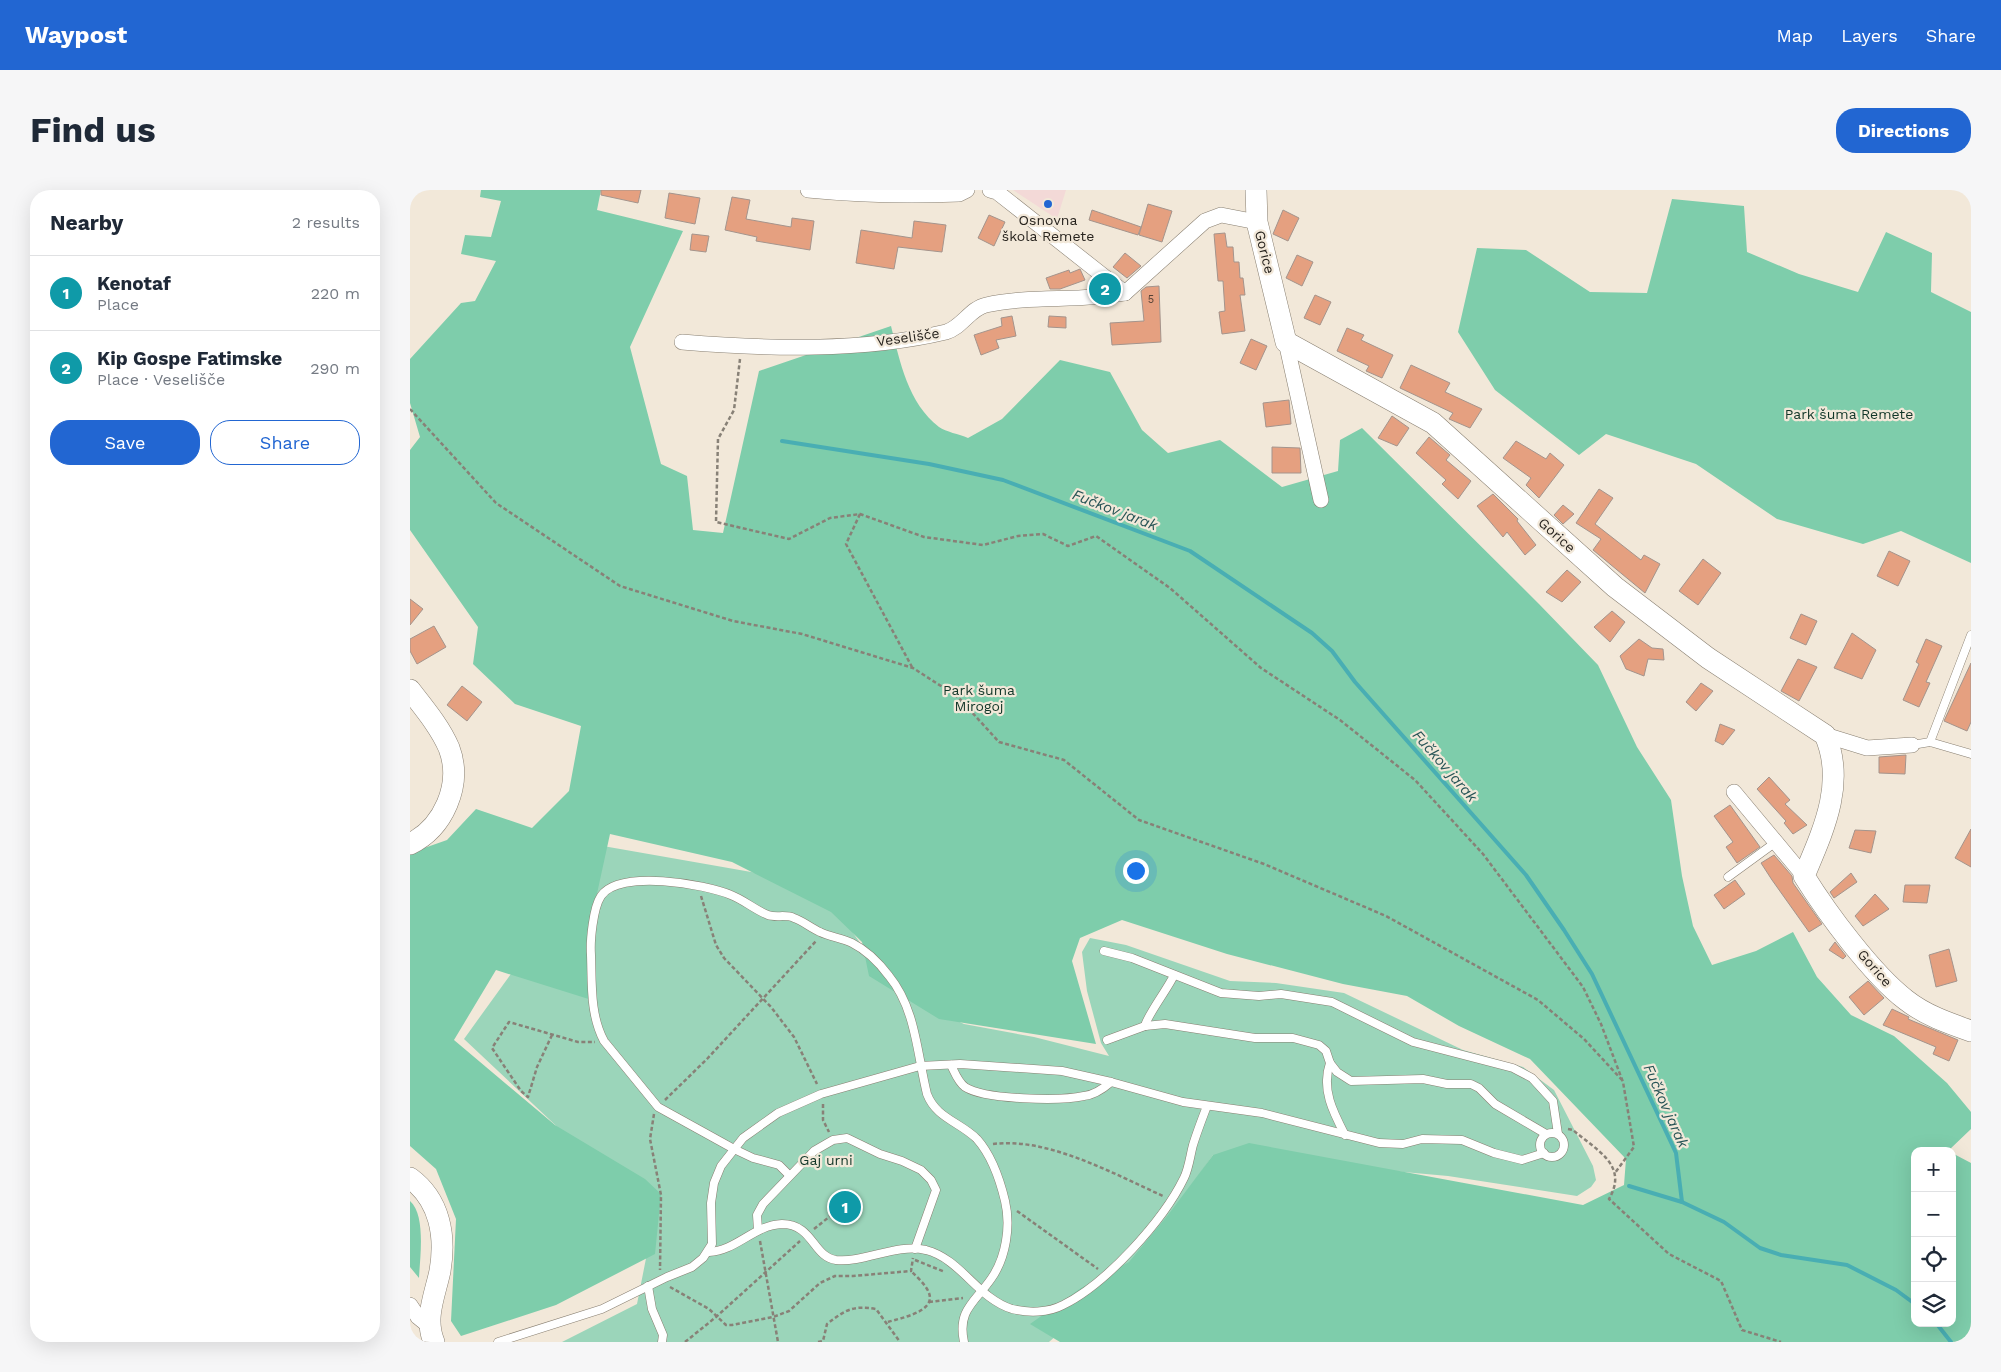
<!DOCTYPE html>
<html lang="en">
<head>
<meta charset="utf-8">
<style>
	:root { --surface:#fff; --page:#f6f6f7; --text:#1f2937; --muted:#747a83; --line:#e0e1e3; --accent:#2266d2 }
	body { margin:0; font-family:"Work Sans",sans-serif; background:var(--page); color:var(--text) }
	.controls { position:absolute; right:15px; bottom:15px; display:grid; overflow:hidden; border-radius:10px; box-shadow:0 5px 20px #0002 }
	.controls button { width:45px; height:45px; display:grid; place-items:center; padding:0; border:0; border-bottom:1px solid var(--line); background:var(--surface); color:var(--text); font:25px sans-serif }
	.you { position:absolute; left:725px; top:680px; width:18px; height:18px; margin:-12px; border:4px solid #fff; border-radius:50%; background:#1a73e8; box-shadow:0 0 0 8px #1a73e833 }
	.badge { display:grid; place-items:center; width:32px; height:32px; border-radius:50%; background:var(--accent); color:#fff; font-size:16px; font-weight:700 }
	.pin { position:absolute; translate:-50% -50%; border:2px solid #fff; box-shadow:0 1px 5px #0006 }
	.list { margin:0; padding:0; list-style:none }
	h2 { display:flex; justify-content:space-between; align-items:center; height:65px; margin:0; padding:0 20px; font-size:21px }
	h2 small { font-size:16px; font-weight:400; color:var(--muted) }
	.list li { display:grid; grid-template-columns:32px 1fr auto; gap:15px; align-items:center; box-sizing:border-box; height:75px; padding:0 20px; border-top:1px solid var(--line) }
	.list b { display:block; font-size:19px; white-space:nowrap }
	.list p { margin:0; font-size:16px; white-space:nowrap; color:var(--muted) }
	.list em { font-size:16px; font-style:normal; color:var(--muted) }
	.actions { display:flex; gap:10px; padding:15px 20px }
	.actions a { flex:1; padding:11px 0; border:1px solid var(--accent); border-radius:20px; text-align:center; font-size:18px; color:var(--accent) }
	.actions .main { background:var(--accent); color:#fff }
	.icon { flex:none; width:28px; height:28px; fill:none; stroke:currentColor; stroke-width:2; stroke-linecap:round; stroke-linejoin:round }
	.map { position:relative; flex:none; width:1561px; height:1152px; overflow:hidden; border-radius:20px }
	header { display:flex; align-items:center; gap:30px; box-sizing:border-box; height:70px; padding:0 25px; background:var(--accent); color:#fff }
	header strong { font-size:24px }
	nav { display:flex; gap:28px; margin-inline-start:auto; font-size:18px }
	.intro { display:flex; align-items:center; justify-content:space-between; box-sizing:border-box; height:120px; padding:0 30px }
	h1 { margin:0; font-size:35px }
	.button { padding:12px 22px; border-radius:20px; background:var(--accent); color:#fff; font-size:18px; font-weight:700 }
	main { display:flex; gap:30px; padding:0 30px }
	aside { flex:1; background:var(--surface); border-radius:20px; box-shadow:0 5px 20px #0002 }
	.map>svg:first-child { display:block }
</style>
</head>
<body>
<header>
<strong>Waypost</strong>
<nav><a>Map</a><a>Layers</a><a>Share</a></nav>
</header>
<div class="intro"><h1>Find us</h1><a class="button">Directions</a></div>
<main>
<aside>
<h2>Nearby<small>2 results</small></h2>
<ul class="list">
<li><span class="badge" style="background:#0f9aa8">1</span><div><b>Kenotaf</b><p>Place</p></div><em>220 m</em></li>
<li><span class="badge" style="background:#0f9aa8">2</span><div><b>Kip Gospe Fatimske</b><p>Place · Veselišče</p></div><em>290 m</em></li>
</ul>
<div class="actions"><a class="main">Save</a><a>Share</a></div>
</aside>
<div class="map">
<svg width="1561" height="1152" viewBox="0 0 1561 1152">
	<rect width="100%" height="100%" fill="#f2e8d9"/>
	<!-- education -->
	<polygon fill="#f3d9d7" points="603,0 656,0 647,29"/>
	<!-- green -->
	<polygon fill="#9bd5ba" points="193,656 409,694 471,783 504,810 554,834 624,847 699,866 691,853 677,801 672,762 680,748 716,755 820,791 866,793 934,803 1053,860 1113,877 1144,900 1183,976 1186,990 1181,997 1167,1006 1038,986 803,965 724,1077 639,1152 152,1152 227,1114 244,1028 54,849"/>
	<!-- forest -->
	<g fill="#7ecdab">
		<path d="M 71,0 L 191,0 L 187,20 L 273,41 L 220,157 L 251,274 L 277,286 L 283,340 L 313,343 L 349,181 L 481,136 C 490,172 498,213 529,237 C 536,242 549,244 558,248 L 592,229 L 650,170 L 700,182 L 732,240 L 758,263 L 810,250 L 872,297 L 928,281 L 930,250 L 952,238 L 1129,414 L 1188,475 L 1227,557 L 1261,610 L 1272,686 L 1283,736 L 1302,775 L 1346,761 L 1383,742 L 1407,787 L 1441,825 L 1484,846 L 1537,893 L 1561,922 L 1561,939 L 1538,961 L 1505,961 L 1505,1133 L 1542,1133 L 1542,963 L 1561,973 L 1561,1152 L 650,1152 L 620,1134 L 671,1098 L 719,1072 L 758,1025 L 803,965 L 839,953 L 1173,1015 L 1214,995 L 1216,969 L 1120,869 L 1049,836 L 997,806 L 933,794 L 817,764 L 712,730 L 670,748 L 662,771 L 686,854 L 529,829 L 459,786 L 452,752 L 421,722 L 322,672 L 200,644 L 176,754 L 185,811 L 86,780 L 44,850 L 145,935 L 235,989 L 251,1004 L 245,1064 L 146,1115 L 51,1146 L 41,1131 L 46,1029 L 26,979 L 0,956 L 0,663 L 37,650 L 66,619 L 122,638 L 159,601 L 171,536 L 105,514 L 63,474 L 68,437 L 0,340 L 0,260 L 10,247 L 0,213 L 0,169 L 51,113 L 65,111 L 86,71 L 51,64 L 55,45 L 81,47 L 91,11 L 70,7 Z"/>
		<polygon points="1262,9 1334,16 1337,62 1389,84 1448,102 1476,42 1522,63 1521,102 1561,122 1561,373 1491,341 1453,354 1367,329 1286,274 1196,244 1169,265 1085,200 1048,142 1067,58 1116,60 1180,102 1237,103"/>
		<path d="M 0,1011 C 16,1025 10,1067 9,1088 L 0,1077 Z"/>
	</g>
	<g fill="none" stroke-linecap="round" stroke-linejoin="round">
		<!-- stream -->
		<g stroke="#49aeb3" stroke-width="4">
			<polyline points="372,251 519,274 593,290 780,361 902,443 922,461 945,492 1116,685 1154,740 1182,784 1266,963 1272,1012 1314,1032 1350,1058 1371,1065 1437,1075 1486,1100 1505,1114"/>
			<polyline points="1219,996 1272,1012"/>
			<polyline points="1526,1133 1541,1152"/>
		</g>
	</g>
	<!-- building -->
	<g fill="#e5a080" stroke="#a4948c">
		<polygon points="191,0 231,0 228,13 191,5"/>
		<polygon points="259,3 290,8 285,34 255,28"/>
		<polygon points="322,7 340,10 336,29 381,37 382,28 404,31 400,60 346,51 347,47 315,40"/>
		<polygon points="738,14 762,21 752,52 729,45"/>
		<polygon points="682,20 731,37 728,45 679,30"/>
		<polygon points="873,20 889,28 878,51 863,44"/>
		<polygon points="579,25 595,32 584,56 568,48"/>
		<polygon points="504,31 536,35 532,62 488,57 484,79 446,73 451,40 502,48"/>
		<polygon points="815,43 817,57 823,57 824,72 829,72 830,88 833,88 835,105 830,105 835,141 812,144 809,122 815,121 813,91 808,91 804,44"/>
		<polygon points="282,44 299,46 296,62 280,60"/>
		<polygon points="715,63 731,76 717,88 703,77"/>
		<polygon points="887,65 903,72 892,96 876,88"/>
		<polygon points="670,79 675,90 650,99 640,99 636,88 659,80 660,83"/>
		<polygon points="749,96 751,152 702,155 700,133 734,131 731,101 736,97"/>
		<polygon points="905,105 921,112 910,135 894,128"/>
		<polygon points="602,126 606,146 586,150 589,158 571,165 564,145 592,136 591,128"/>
		<polygon points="639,126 656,127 656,138 638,137"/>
		<polygon points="937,138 954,145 951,150 983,165 972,188 956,181 959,176 927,161"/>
		<polygon points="841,149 857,156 846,180 830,173"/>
		<polygon points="1001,175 1040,193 1035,202 1072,219 1060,238 1039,229 1043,223 990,198"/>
		<polygon points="879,210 881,234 856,237 853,213"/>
		<polygon points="982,226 999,238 987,256 968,248"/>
		<polygon points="1019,247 1040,265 1036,270 1061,291 1048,309 1032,294 1036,290 1006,263"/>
		<polygon points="1106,251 1136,269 1140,263 1154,275 1129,308 1116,295 1121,288 1093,268"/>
		<polygon points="862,257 890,258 891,283 862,283"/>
		<polygon points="1189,299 1203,308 1185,334 1231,370 1234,365 1250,374 1235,403 1183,360 1191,349 1166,333"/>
		<polygon points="1083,304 1108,329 1107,331 1126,355 1115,365 1097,342 1093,347 1067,316"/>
		<polygon points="1153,315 1164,324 1153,334 1144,325"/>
		<polygon points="1479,361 1500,371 1488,396 1467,386"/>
		<polygon points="1293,369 1311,383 1288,415 1269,401"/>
		<polygon points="1157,380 1171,392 1152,412 1136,402"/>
		<polygon points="0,409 13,419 0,435"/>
		<polygon points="1202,421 1215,432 1200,452 1184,437"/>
		<polygon points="1391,424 1407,431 1396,455 1380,448"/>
		<polygon points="24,436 36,457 7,474 0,461 0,449"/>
		<polygon points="1442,443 1466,460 1452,489 1424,478"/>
		<polygon points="1229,449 1242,458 1253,459 1254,470 1238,469 1234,486 1216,479 1210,466"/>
		<polygon points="1516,449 1532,456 1516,492 1520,493 1509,517 1493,510 1509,474 1506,472"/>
		<polygon points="1388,469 1407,477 1389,511 1371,501"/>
		<polygon points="1561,473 1561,532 1557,541 1534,531"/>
		<polygon points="1291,493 1303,501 1286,521 1276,512"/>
		<polygon points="52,496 72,512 57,531 37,515"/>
		<polygon points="1310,534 1325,540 1313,555 1305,551"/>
		<polygon points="1496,565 1495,584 1469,583 1469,567"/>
		<polygon points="1359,587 1380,610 1375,614 1397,635 1383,644 1374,633 1376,631 1347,599"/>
		<polygon points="1320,615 1350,657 1327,673 1316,657 1323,652 1304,626"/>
		<polygon points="1561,639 1561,677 1545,668"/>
		<polygon points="1445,640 1466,641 1461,663 1439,658"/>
		<polygon points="1364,665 1382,686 1383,693 1412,734 1399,742 1362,690 1351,673"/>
		<polygon points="1441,683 1447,692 1424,708 1420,702"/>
		<polygon points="1325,690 1335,704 1314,719 1304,705"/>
		<polygon points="1495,695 1520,695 1517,713 1493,712"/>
		<polygon points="1465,704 1479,719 1453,736 1445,726"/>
		<polygon points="1425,752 1436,766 1433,769 1419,760"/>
		<polygon points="1539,759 1547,791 1526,797 1519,765"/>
		<polygon points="1458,791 1474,808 1454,825 1439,807"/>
		<polygon points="1482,819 1499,827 1498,829 1548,850 1539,871 1523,864 1526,857 1473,835"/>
		<polygon points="436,1005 448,1018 435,1030 423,1017"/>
	</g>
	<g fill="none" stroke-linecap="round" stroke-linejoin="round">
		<!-- lane casing -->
		<g stroke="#887f71" stroke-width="9">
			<g id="lane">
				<polyline points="1520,552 1561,445"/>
				<polyline points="1502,555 1520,552 1561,564"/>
				<polyline points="1318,687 1366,652"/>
				<polyline points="694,761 722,768 811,803 849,806 871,804 922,812 1003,852 1103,878 1122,888 1143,911 1148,944"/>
				<path d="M 735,836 C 736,827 759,797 764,785"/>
				<polyline points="697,850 735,836 755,834 845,848 883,848 909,855 916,861 920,873 927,882 941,891 1013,889 1037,894 1061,894 1069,898 1085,914 1136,944"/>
				<path d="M 920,873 C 911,899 923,922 935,945"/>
				<path d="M 541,875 C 545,883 548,892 555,897 C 575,910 651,911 674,906 C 684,905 694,898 701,892"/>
				<circle cx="1142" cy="955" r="12"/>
				<path d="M 379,985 L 369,975 L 343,968 L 324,959 L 248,917 L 194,851 C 180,825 182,794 181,765 C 180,751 183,718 191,706 C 209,679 295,694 321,705 C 334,710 345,720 358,725 C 366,728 376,724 384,728 C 393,731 401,738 410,742 C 420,747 432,748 442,753 C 456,760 470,774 479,786 C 506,819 507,864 517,904 C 526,928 550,932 567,949 C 582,966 590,990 595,1011 C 601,1036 596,1068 581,1089 C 565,1112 547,1120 554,1152"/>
				<polyline points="348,1040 347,1025 353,1014 404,961 423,950 437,948 470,964 492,971 511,980 521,990 526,1000 505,1059"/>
				<path d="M 299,1062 C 326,1061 344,1035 372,1034 C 403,1034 403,1067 426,1070 C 455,1073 486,1053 516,1060 C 551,1069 567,1108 602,1119 C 618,1123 638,1123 653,1115 C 696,1094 753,1031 774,988 C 779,978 780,966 783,955 C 787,942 792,929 797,916"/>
				<polyline points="238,1096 242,1119 253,1145 252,1152"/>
				<polyline points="88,1152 192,1119 257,1087 282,1077 293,1068 302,1054 301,1013 304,993 311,976 333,948 368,923 411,904 510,876 550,874 652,881 701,892 773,912 852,923 969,953 993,954 1012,949 1052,950 1084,963 1112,970 1134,963"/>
			</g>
		</g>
		<!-- street casing -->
		<g stroke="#887f71" stroke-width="16">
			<g id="street">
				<path d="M 398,0 C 449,5 498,6 549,4 L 557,0"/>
				<polyline points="580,0 587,2 715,103"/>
				<path d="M 272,152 C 357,159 452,162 536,142 C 551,138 561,118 576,115 C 622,105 670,112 715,103 L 795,31 L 811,25 L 847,32"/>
				<polyline points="876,152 911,310"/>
				<polyline points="1415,545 1457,558 1502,555"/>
				<polyline points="1324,602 1394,686"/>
				<polyline points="0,1115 8,1127 19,1136"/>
			</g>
		</g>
		<!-- secondary casing -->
		<g stroke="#887f71" stroke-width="22">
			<g id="secondary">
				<path d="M 846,0 L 847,32 L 876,152 L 1023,233 L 1205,397 L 1298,468 L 1415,545 C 1436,593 1413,641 1394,686 C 1417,723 1462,784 1496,810 C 1515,825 1538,833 1561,841"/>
				<path d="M 0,500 C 14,518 30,537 39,558 C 53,595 33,638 0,654"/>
				<path d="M 0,988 C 30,1010 36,1046 30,1081 C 25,1105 14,1128 24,1152"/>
			</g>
		</g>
		<!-- path -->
		<g stroke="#888177" stroke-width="2.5" stroke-dasharray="4 2.5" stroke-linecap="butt">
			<polyline points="330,169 324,220 308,249 306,332 379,349 420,328 450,324 514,347 573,355 608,346 633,344 658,356 686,346 760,398 851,478 930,530 1005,590 1073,664 1173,797 1191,834 1213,892 1224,957 1205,983"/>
			<polyline points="0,219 86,313 210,396 323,431 392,444 503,478 548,507 589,552 654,570 729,630 854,674 976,726 1128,810 1174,849 1212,890"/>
			<polyline points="450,324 436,354 502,477"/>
			<polyline points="291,706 306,755 314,768 361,817 384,847 407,894"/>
			<polyline points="142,845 127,877 118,907 111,901 82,858 99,832 168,852 185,852"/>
			<polyline points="255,910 297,869 406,751"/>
			<polyline points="413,914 413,930 419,942"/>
			<polyline points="244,924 240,949 251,1005 250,1080"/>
			<path d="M 1158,939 L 1163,940 C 1186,960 1219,975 1199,1009 L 1259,1064 L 1311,1091 L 1332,1140 L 1371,1152"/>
			<path d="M 583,954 C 638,947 704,984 753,1006"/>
			<polyline points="607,1021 688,1079"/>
			<polyline points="404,1039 424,1023"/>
			<polyline points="350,1051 368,1152"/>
			<polyline points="505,1070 535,1082"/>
			<polyline points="260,1097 299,1119 316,1135 322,1135 363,1127 379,1121 410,1093 425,1086 443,1086 501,1081 503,1068"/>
			<polyline points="519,1112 553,1108"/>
			<path d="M 478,1132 C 490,1128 526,1122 519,1103 C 516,1095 507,1087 501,1081"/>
			<polyline points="275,1152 306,1127 390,1051"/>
			<path d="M 408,1152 L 413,1151 L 417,1134 C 435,1120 443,1115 466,1119 L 490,1152"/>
		</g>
		<!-- lane -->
		<use href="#lane" stroke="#fff" stroke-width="8"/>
		<!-- street -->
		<use href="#street" stroke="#fff" stroke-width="15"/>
		<!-- secondary -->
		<use href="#secondary" stroke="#fff" stroke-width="21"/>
	</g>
	<!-- markers -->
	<circle fill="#2266d2" stroke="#f2e8d9" stroke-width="2" cx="638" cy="14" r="5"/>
	<g text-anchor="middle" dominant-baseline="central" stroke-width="4.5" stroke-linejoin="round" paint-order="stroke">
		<!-- number labels -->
		<g font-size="11" fill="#564236">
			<text x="741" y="109">5</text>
		</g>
		<!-- poi labels -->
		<g font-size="14" fill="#27231e" stroke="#f2e8d9">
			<text x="638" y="30">Osnovna<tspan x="638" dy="16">škola Remete</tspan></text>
		</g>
		<!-- street labels -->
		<g font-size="14" fill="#27231e" stroke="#f2e8d9">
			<text transform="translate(855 62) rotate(76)">Gorice</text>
			<text transform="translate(498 147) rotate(-8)">Veselišče</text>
			<text transform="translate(1147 345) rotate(42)">Gorice</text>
			<text transform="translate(1465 778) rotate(49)">Gorice</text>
		</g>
		<!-- park labels -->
		<g font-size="14" fill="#113628" stroke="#f2e8d9">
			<text x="1439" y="224">Park šuma Remete</text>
			<text x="569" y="500">Park šuma<tspan x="569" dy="16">Mirogoj</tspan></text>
			<text x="416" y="970">Gaj urni</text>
		</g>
		<!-- water labels -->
		<g font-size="15" font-style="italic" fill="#275456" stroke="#f2e8d9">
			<text transform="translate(705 320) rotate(21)">Fučkov jarak</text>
			<text transform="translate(1035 576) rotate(49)">Fučkov jarak</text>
			<text transform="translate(1256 916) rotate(66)">Fučkov jarak</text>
		</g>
	</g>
</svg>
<div class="controls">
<button>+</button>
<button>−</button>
<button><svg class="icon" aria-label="locate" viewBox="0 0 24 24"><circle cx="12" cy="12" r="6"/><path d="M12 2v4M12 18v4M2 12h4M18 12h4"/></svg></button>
<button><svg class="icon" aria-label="layers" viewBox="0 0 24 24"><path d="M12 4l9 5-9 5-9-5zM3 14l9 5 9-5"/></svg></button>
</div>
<div class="you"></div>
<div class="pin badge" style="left:435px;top:1017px;background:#0f9aa8">1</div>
<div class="pin badge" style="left:695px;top:99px;background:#0f9aa8">2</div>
</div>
</main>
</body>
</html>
